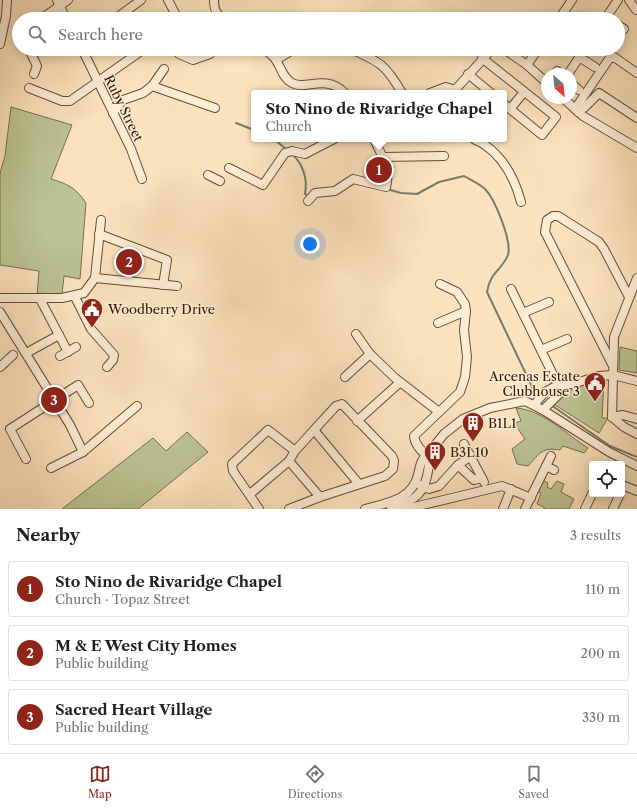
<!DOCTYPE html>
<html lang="en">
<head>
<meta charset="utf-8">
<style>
	:root { --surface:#fff; --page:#f6f6f6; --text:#202124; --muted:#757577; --line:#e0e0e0; --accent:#8f2418 }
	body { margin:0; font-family:"Libre Caslon Text",serif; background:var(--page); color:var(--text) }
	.controls { position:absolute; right:12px; bottom:12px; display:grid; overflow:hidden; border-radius:4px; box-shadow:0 2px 10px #0003 }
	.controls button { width:36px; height:36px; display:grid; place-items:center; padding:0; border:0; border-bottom:1px solid var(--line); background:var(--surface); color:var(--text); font:20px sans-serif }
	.compass { position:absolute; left:541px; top:68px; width:36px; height:36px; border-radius:50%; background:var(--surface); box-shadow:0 2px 10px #0003; rotate:153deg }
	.you { position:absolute; left:310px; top:244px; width:14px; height:14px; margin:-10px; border:3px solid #fff; border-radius:50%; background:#1a73e8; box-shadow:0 0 0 6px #1a73e833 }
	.badge { display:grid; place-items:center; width:26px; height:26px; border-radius:50%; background:var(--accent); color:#fff; font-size:13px; font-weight:700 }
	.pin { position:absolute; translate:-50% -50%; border:2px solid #fff; box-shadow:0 1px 4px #0006 }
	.popup { position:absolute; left:251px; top:90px; width:256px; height:52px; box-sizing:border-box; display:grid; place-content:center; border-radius:4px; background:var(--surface); filter:drop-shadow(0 1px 3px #0005); font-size:13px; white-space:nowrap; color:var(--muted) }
	.popup b { font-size:15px; color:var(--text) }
	.popup::after { content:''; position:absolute; left:50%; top:100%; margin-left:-8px; border:8px solid transparent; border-top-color:var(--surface) }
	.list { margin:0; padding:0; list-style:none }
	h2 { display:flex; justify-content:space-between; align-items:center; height:52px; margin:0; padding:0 16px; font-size:17px }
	h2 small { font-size:13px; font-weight:400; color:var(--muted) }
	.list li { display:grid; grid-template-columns:26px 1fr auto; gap:12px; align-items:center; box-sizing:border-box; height:56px; margin:0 8px 8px; padding:0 8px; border:1px solid var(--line); border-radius:4px }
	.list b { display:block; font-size:15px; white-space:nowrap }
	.list p { margin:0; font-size:13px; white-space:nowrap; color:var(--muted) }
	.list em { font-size:13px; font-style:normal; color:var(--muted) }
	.icon { flex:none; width:22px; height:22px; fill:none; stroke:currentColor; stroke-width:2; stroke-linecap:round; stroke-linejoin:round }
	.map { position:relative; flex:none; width:637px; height:509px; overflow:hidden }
	.search { position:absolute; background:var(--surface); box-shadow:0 2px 10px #0003; left:12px; right:12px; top:12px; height:44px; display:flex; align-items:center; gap:10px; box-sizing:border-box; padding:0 14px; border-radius:22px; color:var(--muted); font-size:15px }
	.sheet { height:244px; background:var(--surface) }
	nav { display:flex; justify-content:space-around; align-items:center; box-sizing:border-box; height:56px; border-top:1px solid var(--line); background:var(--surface); font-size:11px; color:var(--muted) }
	nav a { display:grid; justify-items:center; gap:2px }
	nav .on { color:var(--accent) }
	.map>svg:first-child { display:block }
</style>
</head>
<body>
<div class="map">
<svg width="637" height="509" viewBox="0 0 637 509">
	<rect width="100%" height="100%" fill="#fce3be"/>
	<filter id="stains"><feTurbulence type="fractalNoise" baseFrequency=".005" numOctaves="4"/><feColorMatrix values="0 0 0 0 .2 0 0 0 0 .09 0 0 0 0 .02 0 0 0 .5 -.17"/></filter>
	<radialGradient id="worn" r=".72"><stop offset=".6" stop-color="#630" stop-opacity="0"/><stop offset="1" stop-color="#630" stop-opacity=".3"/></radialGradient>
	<!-- green -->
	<g fill="#bcc494" stroke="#786e4e">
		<path d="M 11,107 L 72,125 L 51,179 C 68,184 76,188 86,203 L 80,279 L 64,276 L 62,294 L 37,295 L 39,271 L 0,265 L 0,173 L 5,156 Z"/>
		<polygon points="620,347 637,351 637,373 619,370"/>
		<path d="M 604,381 L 602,418 L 608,418 L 599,433 L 555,405 L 554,402 C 567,388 585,384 604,381 Z"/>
		<path d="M 516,408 C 543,410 566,434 588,448 L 584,453 L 563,446 L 560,450 C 542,447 540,453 528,466 L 517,464 L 512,449 L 525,439 L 514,423 L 521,421 Z"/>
		<polygon points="187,432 208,452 138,509 62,509 153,438 166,451"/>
		<polygon points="542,480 548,483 547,487 551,489 557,481 564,484 561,492 574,499 569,509 544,509 544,507 537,504 541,493 536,491"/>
	</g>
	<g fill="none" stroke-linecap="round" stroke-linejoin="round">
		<!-- stream -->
		<g stroke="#747c6a" stroke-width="2">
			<polyline points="236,123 254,130"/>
			<polyline points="274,139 287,150"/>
			<path d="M 292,154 C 303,164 308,179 305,194 L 310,197"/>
			<path d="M 387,189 L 401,193 L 417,194 L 439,182 L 464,176 C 471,180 480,184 485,189 C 495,199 512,241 508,255 C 502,270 490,272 487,292 L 534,391 L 540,396"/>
			<polyline points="551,405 610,446 637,457"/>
		</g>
		<!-- minor casing -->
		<g stroke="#654a36" stroke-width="10">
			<g id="minor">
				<polyline points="57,0 66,19"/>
				<polyline points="168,0 178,19"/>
				<path d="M 214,0 C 214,9 216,15 224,19"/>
				<polyline points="629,0 636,10"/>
				<polyline points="41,19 68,0"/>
				<polyline points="115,19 141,0"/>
				<polyline points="559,19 572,0"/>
				<polyline points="605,19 618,0"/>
				<polyline points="618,25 624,29"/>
				<polyline points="0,44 6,16 7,0"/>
				<polyline points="29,49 37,66 34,74"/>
				<polyline points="82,49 131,149 142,179"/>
				<polyline points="175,49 179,54 193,60 210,54"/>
				<path d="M 265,49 C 269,53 273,56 276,60 C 281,68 283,78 292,83 C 306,91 324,73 345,93"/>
				<path d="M 351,49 C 380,62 386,65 402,93"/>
				<polyline points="504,49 527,65 547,83"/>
				<polyline points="579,57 595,67"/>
				<polyline points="482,58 556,117 542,135 504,104"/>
				<polyline points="276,60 294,49"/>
				<polyline points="527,65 538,49"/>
				<polyline points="468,74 491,93"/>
				<polyline points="555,74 557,71 561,74"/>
				<polyline points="568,74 585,49"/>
				<polyline points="571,83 579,90"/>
				<polyline points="152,86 215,108"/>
				<polyline points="29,88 62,101 70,101 144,49"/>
				<polyline points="455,90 492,49"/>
				<polyline points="430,93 446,87 455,90 457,93"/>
				<polyline points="563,98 583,116 637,148"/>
				<polyline points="510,109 524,92"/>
				<polyline points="575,109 609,59 614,57 637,73"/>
				<polyline points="578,112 585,107 599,93 637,118"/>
				<polyline points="113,113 123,100 143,93 152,86 164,69"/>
				<path d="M 474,139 C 477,141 481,142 485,145 C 505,159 515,179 521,202"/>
				<polyline points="383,157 444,156"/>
				<polyline points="229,168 263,185 285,153 292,151 305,154 334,139"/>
				<polyline points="208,175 220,181"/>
				<path d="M 308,201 L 315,193 L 335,191 L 353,179 L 386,187 C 391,170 381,154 374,139"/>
				<polyline points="99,234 167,260 163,285"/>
				<polyline points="95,278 177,286"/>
				<polyline points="128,281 131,248"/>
				<polyline points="511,289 561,391"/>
				<polyline points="75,297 91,329 114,355 113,360 107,367"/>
				<polyline points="0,298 62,298 84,293 95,278 101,220"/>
				<polyline points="40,299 68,352"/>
				<polyline points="0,312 70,425 83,452"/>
				<polyline points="523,313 549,302"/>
				<polyline points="438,323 466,311"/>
				<polyline points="356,334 370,354 395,378 439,412"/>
				<polyline points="541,350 567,339"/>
				<polyline points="30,351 59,335"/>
				<polyline points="60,356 76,347"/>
				<polyline points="612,364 545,232 547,220 553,216 558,216 599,242 604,249 629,297"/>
				<polyline points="0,367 13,355"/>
				<polyline points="345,377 370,354"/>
				<polyline points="534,405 545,392 558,385 572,384 599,376 613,375 637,381"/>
				<polyline points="543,410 564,389"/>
				<polyline points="612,417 614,337 637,278"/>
				<polyline points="612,417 624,427 637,434"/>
				<polyline points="612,417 623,415 637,419"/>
				<polyline points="357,421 397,385"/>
				<polyline points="314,430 359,484"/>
				<polyline points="464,444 484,482"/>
				<polyline points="26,459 10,429 78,385 89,403"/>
				<path d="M 431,459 C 423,453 415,446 414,436 L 460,392 L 465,377 L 467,357 L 464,330 L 466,311 L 465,304 L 457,292 L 440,284"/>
				<polyline points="289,461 320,497"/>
				<polyline points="458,465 474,480 482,478"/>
				<polyline points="546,466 554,470"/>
				<polyline points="51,468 83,452 137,406"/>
				<polyline points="420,485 429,489 439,486 458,465 471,456"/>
				<polyline points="622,485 637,491"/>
				<polyline points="250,494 289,461 295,451 314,430 336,406 342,404 392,456 394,461 393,469 385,476 320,497 289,509"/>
				<polyline points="259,509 233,471 232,464 268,430 295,451"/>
				<path d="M 365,509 C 387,503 412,500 418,475 C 420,466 421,459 428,453"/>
				<path d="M 391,509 C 428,497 426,484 431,450 L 444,434 L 463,419 L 490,408 L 525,401 L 543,410 L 609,452 L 637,466"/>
				<polyline points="406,509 502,486 531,498"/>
				<polyline points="503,509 511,489"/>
				<polyline points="525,509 551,456"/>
				<polyline points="585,509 592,494"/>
				<polyline points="613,509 620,494"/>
			</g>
		</g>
		<!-- minor -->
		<use href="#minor" stroke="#fdedd5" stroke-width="8"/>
	</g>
	<!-- icons -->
	<defs>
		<g id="civic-pin" transform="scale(1.15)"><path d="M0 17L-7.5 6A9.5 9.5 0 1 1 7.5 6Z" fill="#8f2418" stroke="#fdedd5"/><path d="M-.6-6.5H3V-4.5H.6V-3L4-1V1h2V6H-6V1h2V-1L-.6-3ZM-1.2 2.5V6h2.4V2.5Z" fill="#fff"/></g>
		<g id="building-pin" transform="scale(1.15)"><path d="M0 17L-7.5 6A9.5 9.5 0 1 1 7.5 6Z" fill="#8f2418" stroke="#fdedd5"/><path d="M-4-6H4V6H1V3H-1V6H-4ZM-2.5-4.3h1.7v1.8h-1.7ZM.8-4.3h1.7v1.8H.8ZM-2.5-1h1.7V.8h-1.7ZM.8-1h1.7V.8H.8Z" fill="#fff"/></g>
	</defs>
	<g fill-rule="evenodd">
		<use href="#civic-pin" x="92" y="309"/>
		<use href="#civic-pin" x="595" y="383"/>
		<use href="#building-pin" x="473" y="423"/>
		<use href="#building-pin" x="435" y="452"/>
	</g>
	<g text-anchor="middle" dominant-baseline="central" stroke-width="3" stroke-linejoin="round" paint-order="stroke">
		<!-- street labels -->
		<g font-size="13" fill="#331708" stroke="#fdedd5">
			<text transform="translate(124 108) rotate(64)">Ruby Street</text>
		</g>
		<!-- poi labels -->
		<g font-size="13" fill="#331708" stroke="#fdedd5" text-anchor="start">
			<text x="108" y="309">Woodberry Drive</text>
			<text x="580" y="376" text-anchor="end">Arcenas Estate<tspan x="580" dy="15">Clubhouse 3</tspan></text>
			<text x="488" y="423">B1L1</text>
			<text x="450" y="452">B3L10</text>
		</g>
	</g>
	<rect width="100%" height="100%" filter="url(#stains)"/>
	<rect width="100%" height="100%" fill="url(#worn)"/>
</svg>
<div class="controls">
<button><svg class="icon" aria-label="locate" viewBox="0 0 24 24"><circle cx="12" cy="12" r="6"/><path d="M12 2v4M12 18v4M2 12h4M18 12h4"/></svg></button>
</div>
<svg class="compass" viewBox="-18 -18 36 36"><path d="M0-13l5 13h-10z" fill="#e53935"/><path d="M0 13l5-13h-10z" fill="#757577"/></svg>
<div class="you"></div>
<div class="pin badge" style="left:379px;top:170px">1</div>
<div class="popup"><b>Sto Nino de Rivaridge Chapel</b>Church</div>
<div class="pin badge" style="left:129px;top:262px">2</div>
<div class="pin badge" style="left:54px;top:400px">3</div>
<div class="search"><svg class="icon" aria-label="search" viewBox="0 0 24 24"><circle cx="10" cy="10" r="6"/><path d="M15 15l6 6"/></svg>Search here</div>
</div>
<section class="sheet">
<h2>Nearby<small>3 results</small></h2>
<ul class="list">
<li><span class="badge">1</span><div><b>Sto Nino de Rivaridge Chapel</b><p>Church · Topaz Street</p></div><em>110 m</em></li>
<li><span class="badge">2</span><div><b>M &amp; E West City Homes</b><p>Public building</p></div><em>200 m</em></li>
<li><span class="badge">3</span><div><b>Sacred Heart Village</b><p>Public building</p></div><em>330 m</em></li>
</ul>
</section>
<nav>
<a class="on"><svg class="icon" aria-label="map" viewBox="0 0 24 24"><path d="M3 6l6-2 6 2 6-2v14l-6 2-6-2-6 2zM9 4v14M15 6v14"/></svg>Map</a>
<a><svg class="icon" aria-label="directions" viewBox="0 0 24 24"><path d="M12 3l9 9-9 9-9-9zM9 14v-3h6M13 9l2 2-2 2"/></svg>Directions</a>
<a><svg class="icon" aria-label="saved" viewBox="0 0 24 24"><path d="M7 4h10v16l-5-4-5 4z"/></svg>Saved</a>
</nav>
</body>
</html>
